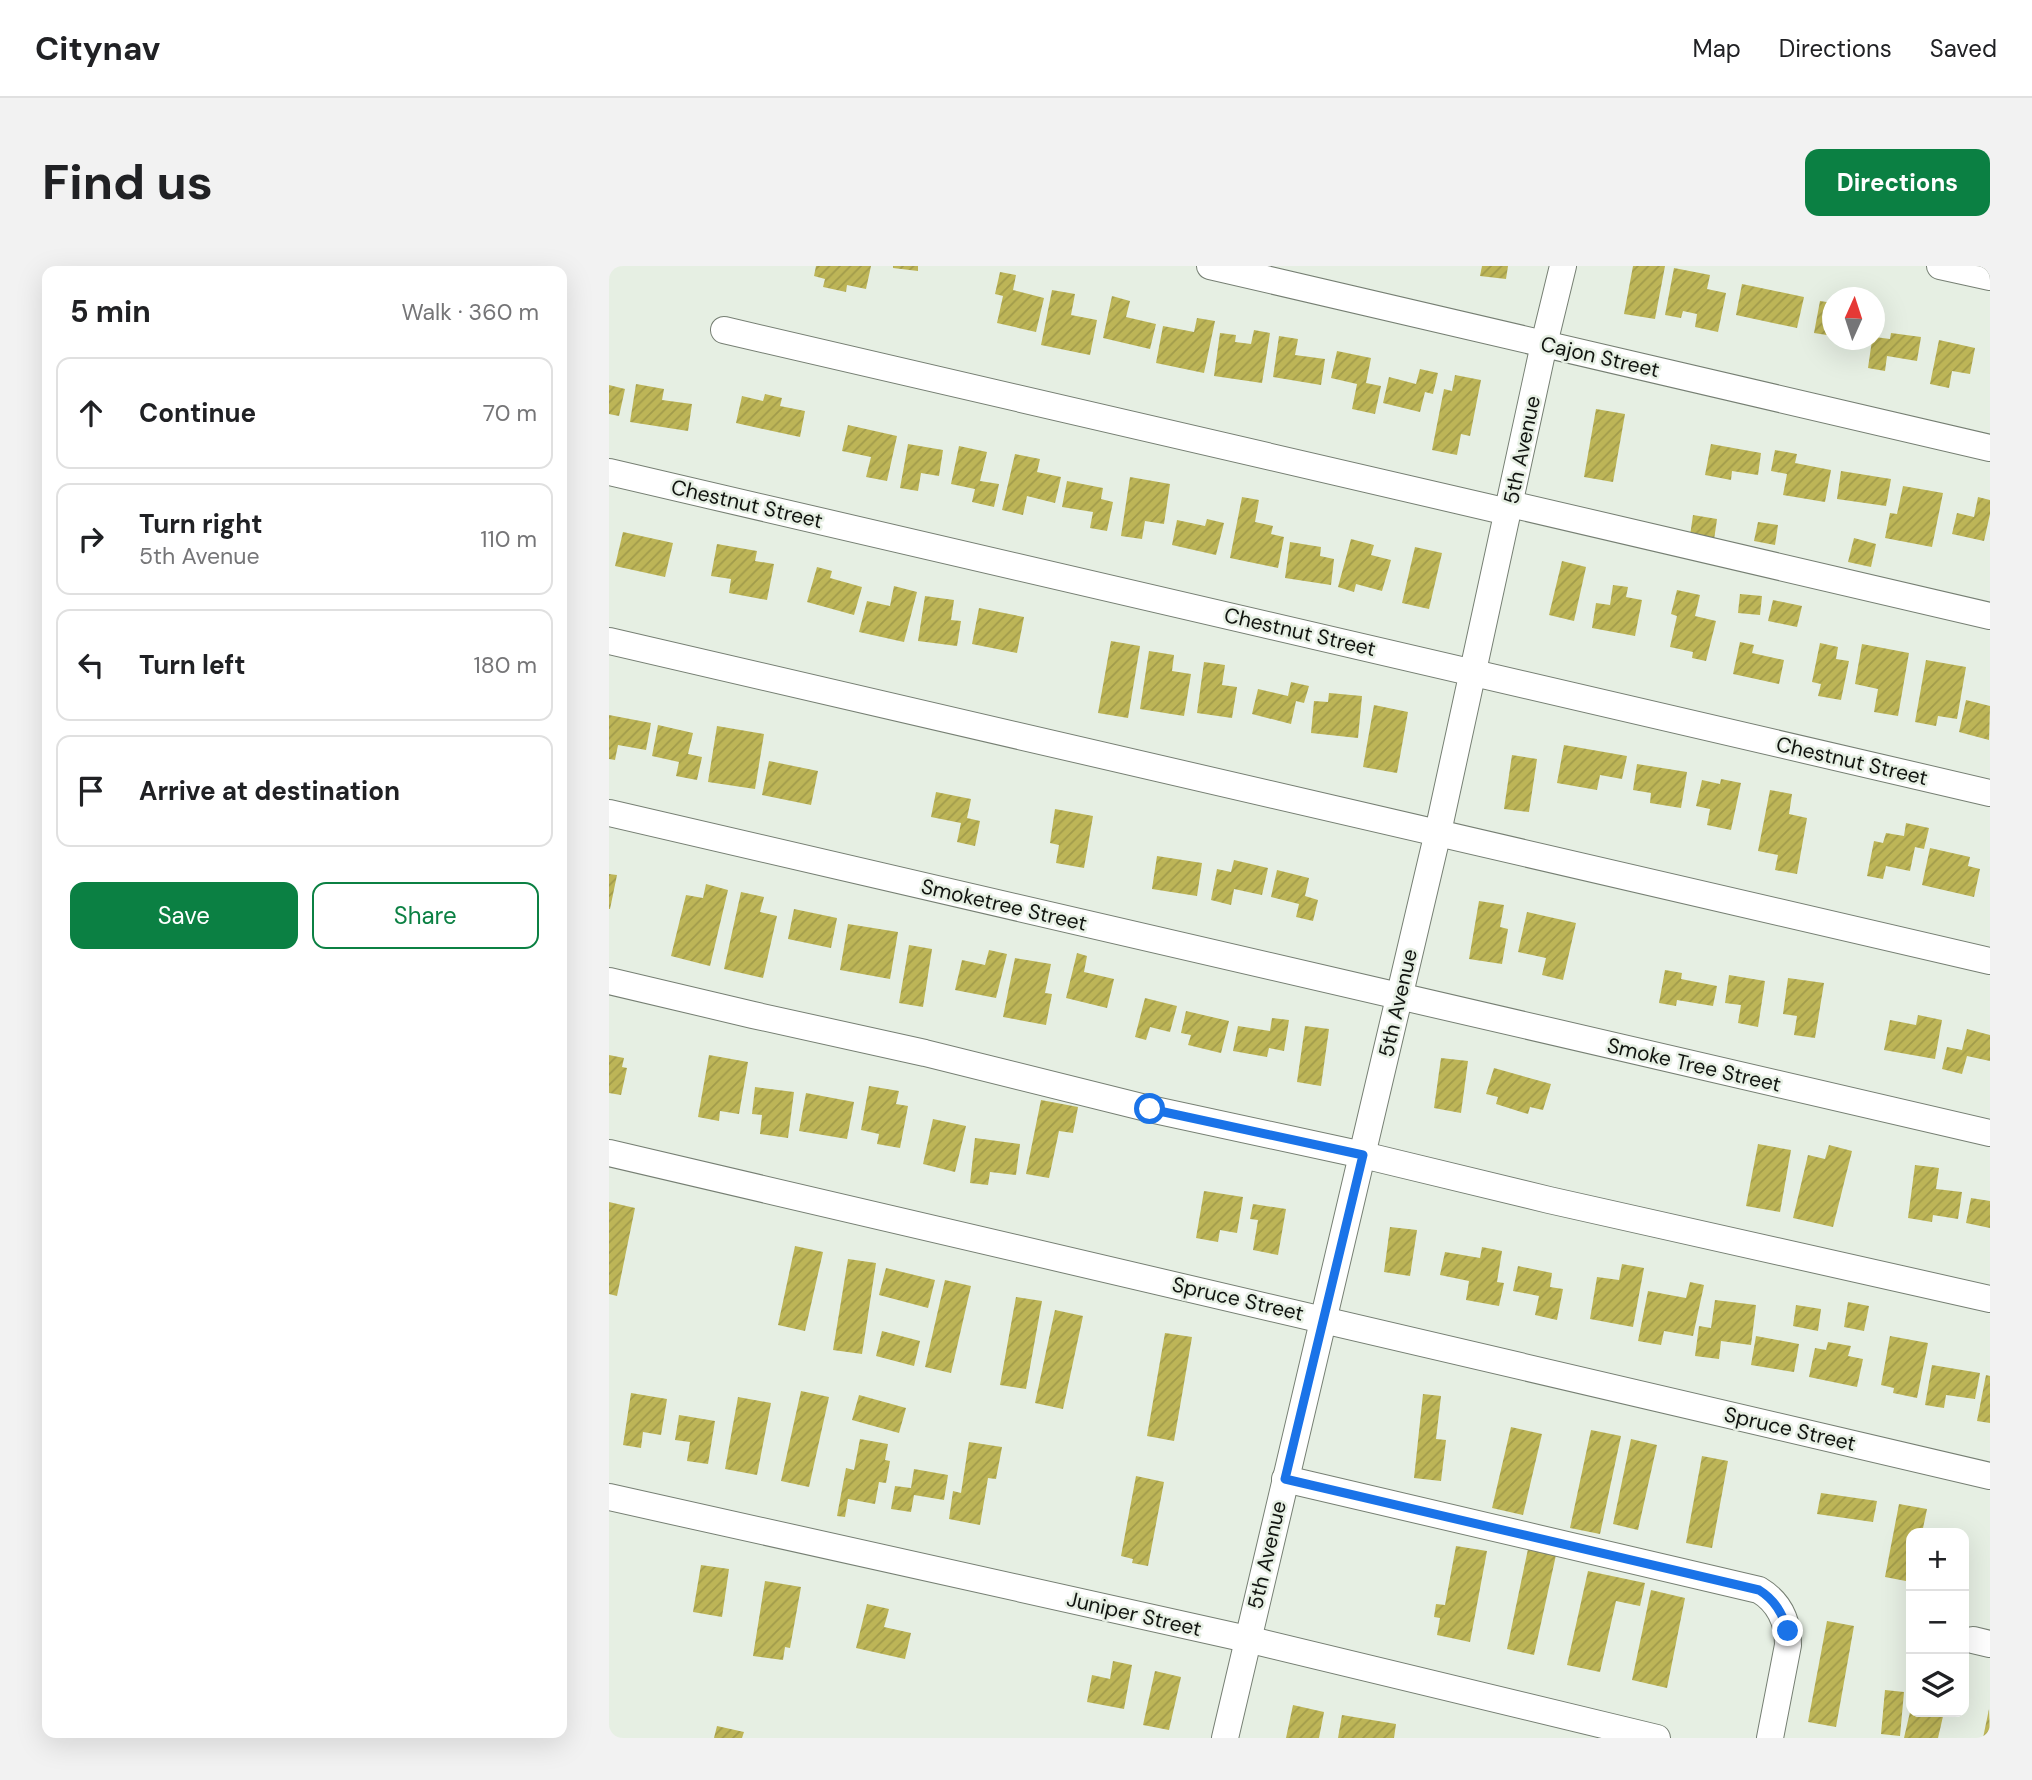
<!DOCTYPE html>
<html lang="en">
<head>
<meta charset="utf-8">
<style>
	:root { --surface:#fff; --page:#f2f2f2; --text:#202124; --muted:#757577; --line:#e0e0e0; --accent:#0b8043 }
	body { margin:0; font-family:"DM Sans",sans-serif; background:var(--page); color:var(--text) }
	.controls { position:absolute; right:21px; bottom:21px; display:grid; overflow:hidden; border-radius:14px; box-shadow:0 7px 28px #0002 }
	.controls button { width:63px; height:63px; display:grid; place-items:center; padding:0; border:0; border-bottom:2px solid var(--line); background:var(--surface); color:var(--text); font:35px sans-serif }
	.compass { position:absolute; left:1213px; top:21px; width:63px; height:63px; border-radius:50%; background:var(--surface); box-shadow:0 7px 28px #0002; rotate:3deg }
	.stop { position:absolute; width:21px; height:21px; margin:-16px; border:5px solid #1a73e8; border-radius:50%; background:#fff }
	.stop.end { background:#1a73e8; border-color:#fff; box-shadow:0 2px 7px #0008 }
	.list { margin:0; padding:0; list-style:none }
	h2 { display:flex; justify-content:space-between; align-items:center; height:91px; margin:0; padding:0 28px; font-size:30px }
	h2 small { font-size:23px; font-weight:400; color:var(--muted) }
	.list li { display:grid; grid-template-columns:46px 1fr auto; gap:21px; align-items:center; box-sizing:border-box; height:112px; margin:0 14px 14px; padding:0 14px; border:2px solid var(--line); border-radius:14px }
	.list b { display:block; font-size:26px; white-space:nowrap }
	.list p { margin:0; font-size:23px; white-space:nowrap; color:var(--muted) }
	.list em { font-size:23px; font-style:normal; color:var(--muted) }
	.actions { display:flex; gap:14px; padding:21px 28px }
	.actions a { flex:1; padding:16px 0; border:2px solid var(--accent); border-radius:14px; text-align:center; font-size:24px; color:var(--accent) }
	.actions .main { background:var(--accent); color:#fff }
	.icon { flex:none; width:38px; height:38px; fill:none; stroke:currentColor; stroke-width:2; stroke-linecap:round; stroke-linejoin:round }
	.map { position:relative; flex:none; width:1381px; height:1472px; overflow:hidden; border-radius:14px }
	header { display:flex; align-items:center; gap:42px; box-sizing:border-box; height:98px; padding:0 35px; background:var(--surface); border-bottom:2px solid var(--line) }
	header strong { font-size:33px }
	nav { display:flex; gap:38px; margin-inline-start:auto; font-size:24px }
	.intro { display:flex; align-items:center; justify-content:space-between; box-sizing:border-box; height:168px; padding:0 42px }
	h1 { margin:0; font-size:49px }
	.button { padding:18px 32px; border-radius:14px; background:var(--accent); color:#fff; font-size:24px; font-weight:700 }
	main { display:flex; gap:42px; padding:0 42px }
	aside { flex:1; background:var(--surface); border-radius:14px; box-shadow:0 7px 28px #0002 }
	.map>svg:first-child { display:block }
</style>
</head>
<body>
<header>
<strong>Citynav</strong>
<nav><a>Map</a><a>Directions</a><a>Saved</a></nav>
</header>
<div class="intro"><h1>Find us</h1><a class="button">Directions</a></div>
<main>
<aside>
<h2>5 min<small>Walk · 360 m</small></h2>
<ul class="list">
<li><svg class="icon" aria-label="ahead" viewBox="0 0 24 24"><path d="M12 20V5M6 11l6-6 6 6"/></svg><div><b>Continue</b></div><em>70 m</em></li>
<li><svg class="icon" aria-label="right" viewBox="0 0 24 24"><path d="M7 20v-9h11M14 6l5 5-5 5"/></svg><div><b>Turn right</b><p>5th Avenue</p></div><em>110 m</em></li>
<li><svg class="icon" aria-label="left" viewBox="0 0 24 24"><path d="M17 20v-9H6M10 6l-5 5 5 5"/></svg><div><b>Turn left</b></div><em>180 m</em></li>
<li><svg class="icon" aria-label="arrive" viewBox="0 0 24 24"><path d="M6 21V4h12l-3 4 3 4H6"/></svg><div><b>Arrive at destination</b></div></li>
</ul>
<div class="actions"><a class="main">Save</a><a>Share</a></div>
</aside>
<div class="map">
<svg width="1381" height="1472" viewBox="0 0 1381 1472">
	<defs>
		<pattern id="building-hatch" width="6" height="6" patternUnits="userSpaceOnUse" patternTransform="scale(1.75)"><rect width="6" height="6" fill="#bdb557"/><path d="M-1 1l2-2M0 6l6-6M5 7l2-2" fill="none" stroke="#a19b4b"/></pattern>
	</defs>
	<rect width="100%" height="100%" fill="#e6efe3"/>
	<!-- building -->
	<g fill="url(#building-hatch)">
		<polygon points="207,0 262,0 257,23 238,19 237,26 214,21 216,13 205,10"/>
		<polygon points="284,0 309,0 309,5 284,2"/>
		<polygon points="873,0 899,0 897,13 871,10"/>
		<polygon points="1024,0 1056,0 1046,53 1015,48"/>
		<polygon points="1065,2 1101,9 1098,23 1117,27 1109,66 1086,61 1088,48 1074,45 1072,52 1056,49"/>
		<polygon points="391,6 407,9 404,24 435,32 427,66 388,57 394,30 386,28"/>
		<polygon points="1133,18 1195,31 1188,62 1127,49"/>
		<polygon points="443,24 466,28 462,49 488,54 481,89 432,79"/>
		<polygon points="503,30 521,35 517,51 547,58 541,83 494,72"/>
		<polygon points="1211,35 1224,37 1224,70 1205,67"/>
		<polygon points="588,52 606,55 595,107 547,97 554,60 585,66"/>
		<polygon points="645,64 661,67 653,117 605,110 611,67 627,69 626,76 642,78"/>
		<polygon points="1282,67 1312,71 1308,95 1278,90 1276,105 1259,102 1263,74 1266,74 1266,71 1281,73"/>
		<polygon points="670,70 689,73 686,89 716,93 712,119 664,111"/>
		<polygon points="1330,74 1366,82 1361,108 1343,105 1340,122 1321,118"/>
		<polygon points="728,85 762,92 757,117 772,120 766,148 743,143 748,118 722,112"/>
		<polygon points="811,103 829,107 824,128 816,126 811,146 774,137 780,111 807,118"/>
		<polygon points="846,109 872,114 861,170 852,168 848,189 823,184 835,123 843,125"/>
		<polygon points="27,118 55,123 53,134 83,138 79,165 21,156"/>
		<polygon points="0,119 16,123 10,150 0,148"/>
		<polygon points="156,128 173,132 171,140 196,145 191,171 127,157 133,130 154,135"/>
		<polygon points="987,143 1016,148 1004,216 975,211"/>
		<polygon points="239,159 288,170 278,215 257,211 262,191 233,185"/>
		<polygon points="299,178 334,184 330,210 312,207 309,225 291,222"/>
		<polygon points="1102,178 1152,187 1149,209 1123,205 1122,214 1096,209"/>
		<polygon points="350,180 378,186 371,215 390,218 385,241 363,236 366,223 342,218"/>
		<polygon points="1166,184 1188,188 1186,197 1222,204 1216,236 1174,229 1178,208 1162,205"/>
		<polygon points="406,188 431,193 428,206 452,211 446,237 418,230 414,249 393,244"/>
		<polygon points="1232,205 1282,213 1277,240 1228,233"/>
		<polygon points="521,211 561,218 555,258 536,255 533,273 512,270"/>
		<polygon points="458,215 494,222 492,233 504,236 498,265 481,262 484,246 453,241"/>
		<polygon points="1294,220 1334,227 1323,281 1276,272 1281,247 1288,248"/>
		<polygon points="633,231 650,234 646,256 664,260 662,268 675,271 669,302 621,292"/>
		<polygon points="1369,231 1381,234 1381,248 1375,275 1343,268 1348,247 1365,251"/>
		<polygon points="1084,249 1108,253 1105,274 1081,270"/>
		<polygon points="598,253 615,257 607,289 563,279 568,254 596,260"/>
		<polygon points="1149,256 1169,259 1166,279 1145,275"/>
		<polygon points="14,266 64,277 56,311 6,300"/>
		<polygon points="1245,272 1267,278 1262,301 1239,296"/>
		<polygon points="742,273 765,279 762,289 782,294 773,325 747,318 745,326 729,321"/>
		<polygon points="681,276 712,281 711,290 725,293 722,319 676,312"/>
		<polygon points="108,278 148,285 146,295 165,298 158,334 120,327 122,313 102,310"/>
		<polygon points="806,281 833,287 820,343 793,337"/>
		<polygon points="953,295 977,301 965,355 940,349"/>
		<polygon points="208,301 223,305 221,312 253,321 245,349 198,336"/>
		<polygon points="1004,319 1019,321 1017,331 1033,334 1026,370 983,362 987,337 1001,339"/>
		<polygon points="285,320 308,326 295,376 250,366 258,335 281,340"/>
		<polygon points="1068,324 1091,329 1086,350 1107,355 1097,395 1083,392 1084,386 1061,381 1068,350 1062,348"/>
		<polygon points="1131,328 1153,330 1151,349 1129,347"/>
		<polygon points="316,330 345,334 342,354 352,355 348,380 309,375"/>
		<polygon points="1164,334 1193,340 1188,361 1159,355"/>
		<polygon points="370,342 415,351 408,387 363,378"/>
		<polygon points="502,375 531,380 519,452 489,447"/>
		<polygon points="1131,376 1145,379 1143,387 1175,394 1170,418 1124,408"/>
		<polygon points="1211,377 1229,381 1227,393 1240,395 1232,434 1209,430 1212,418 1203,416"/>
		<polygon points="1253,378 1300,387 1289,450 1265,446 1269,423 1246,418"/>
		<polygon points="540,385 565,389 563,405 582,408 575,450 531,443"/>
		<polygon points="1317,394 1357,401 1348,453 1329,450 1327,460 1306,456"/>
		<polygon points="595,396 616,399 613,419 628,421 623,452 588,447"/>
		<polygon points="682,416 700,420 695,437 687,435 682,458 643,448 649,423 679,430"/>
		<polygon points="720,427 753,430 749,472 702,467 705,435 719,436"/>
		<polygon points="1357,434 1381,440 1380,474 1350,466"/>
		<polygon points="765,439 799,446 788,507 754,501"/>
		<polygon points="0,449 42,457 37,484 9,479 6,494 0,493"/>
		<polygon points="49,459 84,467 79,488 93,491 88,514 67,510 70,496 43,490"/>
		<polygon points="108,460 155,468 146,523 99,516"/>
		<polygon points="955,479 1018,490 1013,513 991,509 988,524 948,517"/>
		<polygon points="903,489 928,493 920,546 895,543"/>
		<polygon points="160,495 209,505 202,539 153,529"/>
		<polygon points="1028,498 1078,506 1072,542 1041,537 1042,527 1024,524"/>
		<polygon points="1112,513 1132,517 1122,564 1098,559 1101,543 1087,540 1093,514 1111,518"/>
		<polygon points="1161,524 1183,528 1180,548 1198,552 1188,608 1166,604 1169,589 1149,585"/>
		<polygon points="327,526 362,533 358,552 371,555 366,580 348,576 352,557 322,551"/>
		<polygon points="446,543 484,550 475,602 447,597 450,579 441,577"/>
		<polygon points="1297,557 1320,562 1315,583 1306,581 1301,605 1277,600 1274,613 1258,610 1265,575 1274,577 1277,567 1295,570"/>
		<polygon points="1321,582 1361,591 1359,600 1371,603 1365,631 1313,619"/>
		<polygon points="548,590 593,597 588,630 543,623"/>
		<polygon points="625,594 659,602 653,629 625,623 622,639 602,634 608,603 622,606"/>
		<polygon points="668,604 700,612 696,630 709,634 704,655 687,651 690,638 662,631"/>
		<polygon points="0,608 8,609 1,643 0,643"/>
		<polygon points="97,618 119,624 101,700 62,690 77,629 94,632"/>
		<polygon points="132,626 155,631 151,646 168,650 154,712 115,703"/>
		<polygon points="870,635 895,639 891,661 899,663 893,698 860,693"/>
		<polygon points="185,643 228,652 222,682 179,673"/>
		<polygon points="918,646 967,657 954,714 933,709 937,692 909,686"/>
		<polygon points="239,658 289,666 281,713 231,704"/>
		<polygon points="300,679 323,683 314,741 290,737"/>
		<polygon points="380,684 398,688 387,732 346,724 353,694 376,699"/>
		<polygon points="468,687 478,690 475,706 505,713 498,742 457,732"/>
		<polygon points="406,692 442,698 436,727 443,728 437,759 394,751"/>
		<polygon points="1056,704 1073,707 1072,713 1108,720 1104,740 1068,734 1067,740 1050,737"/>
		<polygon points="1120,709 1156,715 1149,761 1129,757 1132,739 1116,737"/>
		<polygon points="1179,712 1215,717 1206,772 1185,769 1188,750 1174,748"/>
		<polygon points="536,732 568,740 561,766 541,761 537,774 526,771"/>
		<polygon points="577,745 620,755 612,787 579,779 582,769 572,767"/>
		<polygon points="1309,749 1333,754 1326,793 1275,784 1281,754 1307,759"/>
		<polygon points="663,752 680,754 675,785 660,782 658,791 624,785 629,760 661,765"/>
		<polygon points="696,760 720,763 712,820 688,816"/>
		<polygon points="1358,763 1381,769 1381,795 1358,790 1353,808 1333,803 1338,781 1353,784"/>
		<polygon points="0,789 15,792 13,801 18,802 12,829 0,827"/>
		<polygon points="100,789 139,796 130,848 111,845 110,855 89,851"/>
		<polygon points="832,792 859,795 852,847 825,842"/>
		<polygon points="885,802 942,818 934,844 921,841 919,848 887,838 889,831 877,828"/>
		<polygon points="260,820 290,825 287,838 299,840 291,882 268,878 270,868 252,864"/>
		<polygon points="146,821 185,826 179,872 151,868 153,849 143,848"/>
		<polygon points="197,827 245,836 238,873 190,865"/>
		<polygon points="432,834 469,841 464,867 450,865 440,912 417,908"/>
		<polygon points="324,853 357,860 346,906 314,898"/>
		<polygon points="366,872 411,878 407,909 381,906 379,919 361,917"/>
		<polygon points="1149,878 1182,884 1171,946 1137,940"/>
		<polygon points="1220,879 1243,885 1224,961 1184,952 1199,889 1216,893"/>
		<polygon points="1306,899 1330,902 1327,923 1353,926 1349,953 1324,949 1323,956 1299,952"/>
		<polygon points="595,925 634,931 628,967 611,964 609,976 587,972"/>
		<polygon points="1362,932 1381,935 1381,962 1357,957"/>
		<polygon points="0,936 26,942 8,1030 0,1028"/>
		<polygon points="644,938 677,943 669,989 644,984 649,954 641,953"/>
		<polygon points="781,961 808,964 801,1010 775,1006"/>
		<polygon points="186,980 214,986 196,1065 169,1059"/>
		<polygon points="873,981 893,985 888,1016 895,1017 890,1040 857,1034 860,1015 831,1009 836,986 871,992"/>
		<polygon points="239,993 267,997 253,1088 224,1084"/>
		<polygon points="1013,998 1035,1002 1024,1061 981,1053 988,1011 1010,1014"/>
		<polygon points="909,1000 943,1007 941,1021 954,1023 948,1054 926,1049 930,1030 904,1025"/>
		<polygon points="277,1002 326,1014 319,1042 270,1029"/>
		<polygon points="336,1014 362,1020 342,1107 316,1101"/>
		<polygon points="1081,1016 1095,1019 1084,1070 1055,1065 1052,1079 1029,1075 1039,1025 1077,1032"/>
		<polygon points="407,1031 433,1035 417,1123 391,1119"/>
		<polygon points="1106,1034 1147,1039 1142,1079 1112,1075 1110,1093 1086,1090 1090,1060 1102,1062"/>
		<polygon points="1239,1036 1260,1040 1255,1065 1235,1061"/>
		<polygon points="1187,1039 1212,1043 1209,1065 1184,1060"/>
		<polygon points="446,1044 474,1050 454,1143 426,1137"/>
		<polygon points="273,1065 311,1075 305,1100 267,1090"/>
		<polygon points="556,1067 583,1071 565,1175 538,1170"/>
		<polygon points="1147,1070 1190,1078 1185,1106 1142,1099"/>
		<polygon points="1281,1070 1319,1077 1308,1132 1284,1127 1285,1122 1272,1119"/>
		<polygon points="1219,1076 1242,1080 1239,1090 1254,1093 1248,1121 1200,1111 1206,1082 1217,1084"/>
		<polygon points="1323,1099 1371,1107 1366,1133 1337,1129 1335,1142 1316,1139"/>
		<polygon points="1377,1109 1381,1110 1381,1157 1368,1155"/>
		<polygon points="192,1125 220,1131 200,1221 172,1215"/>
		<polygon points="22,1127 58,1133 52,1169 34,1166 32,1182 14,1179"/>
		<polygon points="814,1128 832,1130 827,1173 837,1174 832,1215 805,1212"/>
		<polygon points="250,1129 297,1142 290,1167 243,1154"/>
		<polygon points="129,1131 162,1137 148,1209 116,1203"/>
		<polygon points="70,1149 106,1155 99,1198 78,1195 81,1176 66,1174"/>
		<polygon points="902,1161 933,1168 914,1249 883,1242"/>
		<polygon points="982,1164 1012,1170 991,1268 961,1262"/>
		<polygon points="251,1173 279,1178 276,1194 281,1195 277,1217 270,1216 266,1238 239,1233 236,1251 228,1250 237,1202 245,1204"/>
		<polygon points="1022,1173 1048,1179 1029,1264 1004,1258"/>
		<polygon points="360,1176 393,1181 387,1213 379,1212 371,1259 340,1253 344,1225 352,1227"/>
		<polygon points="1093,1190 1119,1195 1103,1282 1077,1277"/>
		<polygon points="305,1203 339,1209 335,1234 305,1229 302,1246 282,1243 286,1220 302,1222"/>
		<polygon points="527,1210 555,1216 539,1300 523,1297 524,1293 512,1290"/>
		<polygon points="1212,1227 1268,1235 1264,1256 1208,1248"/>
		<polygon points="1290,1238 1318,1243 1313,1267 1302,1267 1302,1316 1276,1311"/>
		<polygon points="847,1280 878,1285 861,1376 828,1369 831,1352 825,1351 827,1338 836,1339"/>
		<polygon points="919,1283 947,1289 925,1389 898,1383"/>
		<polygon points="92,1299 120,1303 113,1351 84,1346"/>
		<polygon points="979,1305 1036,1317 1031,1340 1007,1335 991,1406 958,1399"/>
		<polygon points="156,1315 192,1321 181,1382 176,1381 174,1394 144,1390"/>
		<polygon points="1042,1324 1076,1332 1058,1422 1023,1414"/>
		<polygon points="258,1338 280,1343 275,1361 302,1367 296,1393 247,1382"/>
		<polygon points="1218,1355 1245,1360 1227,1461 1199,1456"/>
		<polygon points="504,1395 523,1399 515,1443 478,1436 483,1409 501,1413"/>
		<polygon points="546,1405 572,1411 560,1464 534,1459"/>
		<polygon points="1276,1424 1295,1426 1291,1470 1272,1468"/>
		<polygon points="684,1439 715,1446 710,1472 677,1472"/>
		<polygon points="1380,1443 1381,1472 1374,1472"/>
		<polygon points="1301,1446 1335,1446 1329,1472 1295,1472"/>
		<polygon points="733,1449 787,1458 785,1472 729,1472"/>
		<polygon points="108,1460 135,1466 133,1472 105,1472"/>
	</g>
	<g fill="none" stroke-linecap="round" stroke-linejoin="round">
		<!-- minor casing -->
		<g stroke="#767f73" stroke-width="28">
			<g id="minor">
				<polyline points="601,0 1381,182"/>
				<polyline points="1331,0 1381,11"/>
				<polyline points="115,64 899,246"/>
				<polyline points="0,206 1381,527"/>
				<polyline points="901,238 1381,350"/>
				<polyline points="0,375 1381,695"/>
				<polyline points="0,547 1381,867"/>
				<polyline points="0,715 144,749 316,787 541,843 754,889 940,934 1381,1033"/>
				<polyline points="0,887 1381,1210"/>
				<path d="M 676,1213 L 1150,1324 C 1170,1336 1179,1355 1179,1379 L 1161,1472"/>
				<polyline points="0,1231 638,1373 1048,1472"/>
				<polyline points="1364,1374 1381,1378"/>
				<polyline points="616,1472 829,566 935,78 954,0"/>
			</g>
		</g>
		<!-- minor -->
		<use href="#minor" stroke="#fff" stroke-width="26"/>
	</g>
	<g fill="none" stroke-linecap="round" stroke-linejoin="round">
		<!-- route -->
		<path stroke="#1a73e8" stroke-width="9" d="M 541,843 L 754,889 L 676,1213 L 1150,1324 C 1166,1334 1173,1347 1179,1365"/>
	</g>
	<g text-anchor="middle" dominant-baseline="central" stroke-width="5" stroke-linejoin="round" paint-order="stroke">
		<!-- street labels -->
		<g font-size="21" fill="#111410" stroke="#e6efe3">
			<text transform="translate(991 91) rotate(13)">Cajon Street</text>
			<text transform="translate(913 184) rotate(-78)">5th Avenue</text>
			<text transform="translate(138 238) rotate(13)">Chestnut Street</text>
			<text transform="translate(691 366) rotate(13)">Chestnut Street</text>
			<text transform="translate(1243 495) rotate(13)">Chestnut Street</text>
			<text transform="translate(395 639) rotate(13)">Smoketree Street</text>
			<text transform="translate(789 737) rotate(-77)">5th Avenue</text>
			<text transform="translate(1085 799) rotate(13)">Smoke Tree Street</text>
			<text transform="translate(629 1033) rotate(13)">Spruce Street</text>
			<text transform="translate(1181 1163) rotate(13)">Spruce Street</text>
			<text transform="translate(658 1289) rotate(-77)">5th Avenue</text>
			<text transform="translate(525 1348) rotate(13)">Juniper Street</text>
		</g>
	</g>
</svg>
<div class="controls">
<button>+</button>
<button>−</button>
<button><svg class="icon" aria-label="layers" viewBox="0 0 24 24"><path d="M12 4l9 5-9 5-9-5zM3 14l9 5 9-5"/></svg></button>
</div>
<svg class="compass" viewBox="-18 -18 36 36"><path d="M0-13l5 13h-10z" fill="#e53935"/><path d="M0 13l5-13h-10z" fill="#757577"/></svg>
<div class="stop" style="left:541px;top:843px"></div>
<div class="stop end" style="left:1179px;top:1365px"></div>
</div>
</main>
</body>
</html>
